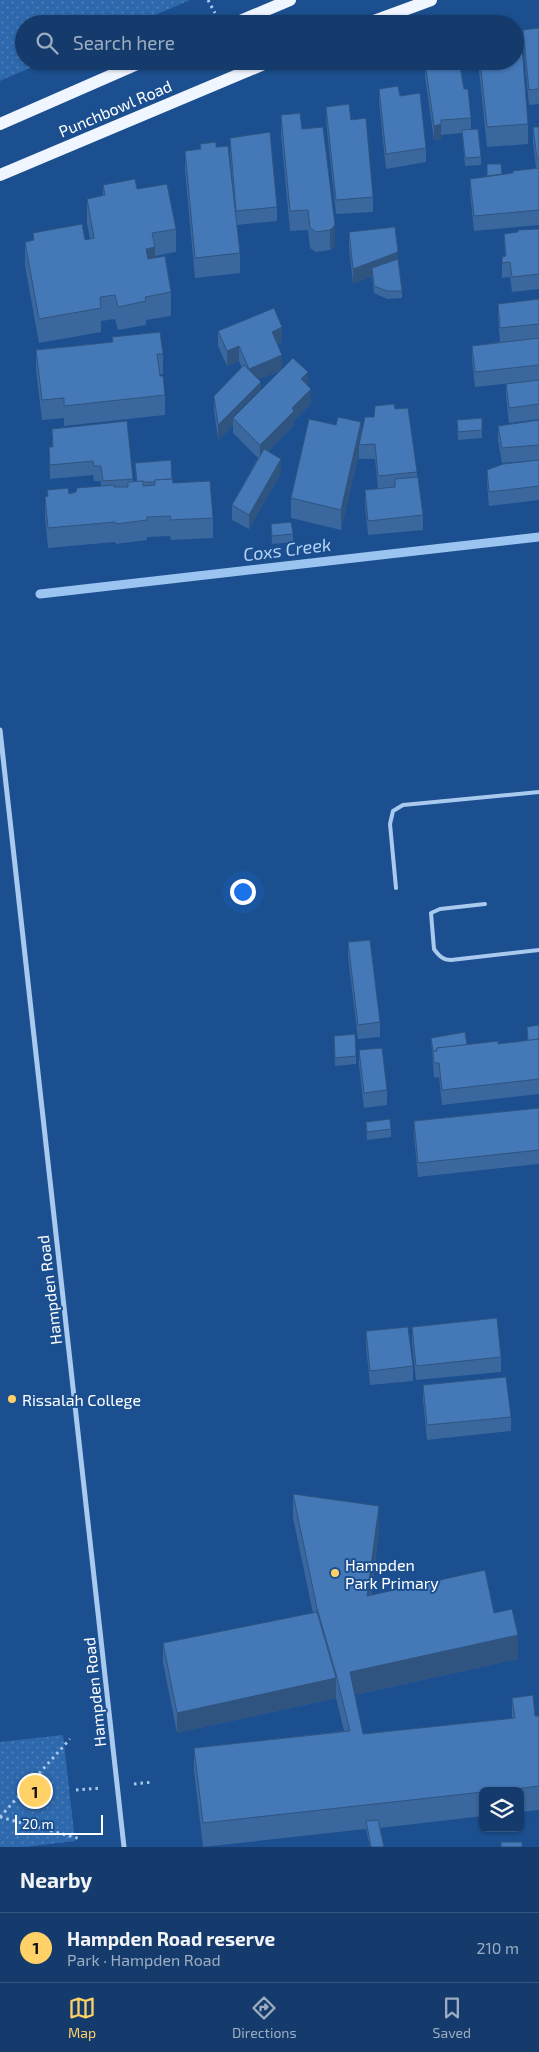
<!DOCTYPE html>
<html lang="en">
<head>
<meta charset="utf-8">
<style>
	:root { --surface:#143b6b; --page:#214673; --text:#f1f3f6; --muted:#9dadc1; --line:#33557e; --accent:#ffd166 }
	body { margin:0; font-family:"Exo 2",sans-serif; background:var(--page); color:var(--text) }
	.controls { position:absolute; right:15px; bottom:15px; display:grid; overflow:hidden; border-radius:8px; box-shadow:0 1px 4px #0004 }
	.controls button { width:45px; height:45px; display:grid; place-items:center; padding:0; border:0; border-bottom:1px solid var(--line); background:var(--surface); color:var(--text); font:25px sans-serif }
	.scale { position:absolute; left:15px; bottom:12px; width:88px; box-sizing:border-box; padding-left:5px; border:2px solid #fff; border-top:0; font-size:14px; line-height:18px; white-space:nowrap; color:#fff; -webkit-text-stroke:4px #1b4f8f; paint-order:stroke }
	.you { position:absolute; left:242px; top:891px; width:18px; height:18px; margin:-12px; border:4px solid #fff; border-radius:50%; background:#1a73e8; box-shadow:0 0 0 8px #1a73e833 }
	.badge { display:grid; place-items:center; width:32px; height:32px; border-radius:50%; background:var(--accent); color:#111; font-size:16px; font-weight:700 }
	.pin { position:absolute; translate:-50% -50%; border:2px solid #fff; box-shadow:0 1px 5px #0006 }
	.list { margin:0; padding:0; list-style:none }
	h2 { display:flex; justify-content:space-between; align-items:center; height:65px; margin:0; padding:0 20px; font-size:21px }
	h2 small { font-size:16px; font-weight:400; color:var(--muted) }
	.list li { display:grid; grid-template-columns:32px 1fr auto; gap:15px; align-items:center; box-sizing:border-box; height:70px; padding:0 20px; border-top:1px solid var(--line) }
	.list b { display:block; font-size:19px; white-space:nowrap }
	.list p { margin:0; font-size:16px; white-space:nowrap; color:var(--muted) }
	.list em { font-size:16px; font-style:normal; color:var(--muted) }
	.icon { flex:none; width:28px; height:28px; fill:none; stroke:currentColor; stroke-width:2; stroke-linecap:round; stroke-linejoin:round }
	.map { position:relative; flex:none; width:539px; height:1847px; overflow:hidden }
	.search { position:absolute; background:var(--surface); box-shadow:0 1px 4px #0004; left:15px; right:15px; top:15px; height:55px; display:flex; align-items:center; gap:12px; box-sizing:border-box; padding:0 18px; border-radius:28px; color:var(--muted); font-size:19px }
	.sheet { height:135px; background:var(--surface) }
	nav { display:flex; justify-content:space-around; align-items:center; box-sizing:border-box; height:70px; border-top:1px solid var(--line); background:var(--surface); font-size:14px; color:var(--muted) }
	nav a { display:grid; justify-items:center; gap:2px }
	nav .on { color:var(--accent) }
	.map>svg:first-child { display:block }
</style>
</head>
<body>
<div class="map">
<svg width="539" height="1847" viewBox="0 0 539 1847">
	<defs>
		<pattern id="park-dots" width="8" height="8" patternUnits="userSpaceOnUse" patternTransform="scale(1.25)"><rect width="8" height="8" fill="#2e69ad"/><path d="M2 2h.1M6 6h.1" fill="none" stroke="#4d80b9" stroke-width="1.8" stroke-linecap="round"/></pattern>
	</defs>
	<rect width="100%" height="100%" fill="#1b4f8f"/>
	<!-- park -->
	<g fill="url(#park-dots)">
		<polygon points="0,0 190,0 134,24 24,24 24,61 46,61 0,81"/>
		<polygon points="63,1735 75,1841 25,1847 0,1847 0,1742"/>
	</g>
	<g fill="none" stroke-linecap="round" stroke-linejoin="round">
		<!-- stream -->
		<polyline stroke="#9cc4f0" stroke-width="9" points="40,594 539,537"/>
		<!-- path -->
		<g stroke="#a9c9ee" stroke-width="3" stroke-dasharray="2.5 4" stroke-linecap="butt">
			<polyline points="208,0 215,13"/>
			<polyline points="134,1784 153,1782"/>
			<polyline points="76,1790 100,1788"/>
			<polyline points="0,1817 70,1739"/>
			<polyline points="0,1817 81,1839"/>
		</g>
		<!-- service -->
		<g stroke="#a9c9ee" stroke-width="4">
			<polyline points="396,888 390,824 393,811 403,805 539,792"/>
			<path d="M 485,904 L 440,909 L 431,913 L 434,949 C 439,956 443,960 451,960 L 539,950"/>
		</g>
		<!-- minor -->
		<polyline stroke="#a9c9ee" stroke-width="5" points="0,730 124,1847"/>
		<!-- primary -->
		<g stroke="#f0f6ff" stroke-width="12">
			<polyline points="233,24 290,0"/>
			<polyline points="366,24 431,0"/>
			<polyline points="0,124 144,61"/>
			<polyline points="0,175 271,61"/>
		</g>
	</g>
	<!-- wall -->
	<g fill="#3a679d" fill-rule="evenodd">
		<polygon points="539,28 539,104 529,105 523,44 523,30"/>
		<polygon points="478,61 515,61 528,124 528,144 487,147"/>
		<polygon points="425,62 464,89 471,118 471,130 481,157 481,165 465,166 462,133 441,135 441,139 434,140 425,77"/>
		<polygon points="379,89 400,96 426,148 426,162 386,169 379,103"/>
		<polygon points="326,107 351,120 373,197 373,212 336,214 326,121"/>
		<polygon points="281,115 302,129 335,245 330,250 316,252 310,248 308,230 290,231 281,135"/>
		<polygon points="533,127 539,127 539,225 474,231 470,193 470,179 513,173 536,168 533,142"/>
		<polygon points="230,138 277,207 277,221 237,225 240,253 240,273 195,278 185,171 185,151 200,149 200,144 216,147 234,202 230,153"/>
		<polygon points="103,185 137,189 176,229 176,252 155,256 171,292 171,316 146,320 146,325 118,330 115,319 101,321 101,332 39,343 25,266 25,242 33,240 33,233 85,240 90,239 87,223 87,199 103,196"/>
		<polygon points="539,229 539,289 512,292 510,277 502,278 502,257 505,256 504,234"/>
		<polygon points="349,232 398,259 402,291 402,298 387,299 374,293 372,276 353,284 349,247"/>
		<polygon points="539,299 539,380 475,387 472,360 472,346 500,342 498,318 498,304"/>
		<path d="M 218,331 L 282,342 L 277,344 L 282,369 L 308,386 L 311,404 L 294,420 L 294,425 L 268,452 L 281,473 L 249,529 L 232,520 L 232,505 L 258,458 L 233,433 L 233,425 L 218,440 L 214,410 L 214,396 L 242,368 L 239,361 L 227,366 L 218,346 ZM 280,371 L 261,390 L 258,379 Z"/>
		<polygon points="112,337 163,354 163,374 160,374 165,395 165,415 64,426 64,418 42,420 36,370 36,350 112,342"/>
		<polygon points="539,380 539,419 509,423 506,398 506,384"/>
		<polygon points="395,409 417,472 417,477 423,515 423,530 368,535 365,505 365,490 378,489 375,459 359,459 359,453 341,530 291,518 291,498 361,434 374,417"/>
		<polygon points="482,418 482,438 458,440 457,420"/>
		<polygon points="539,420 539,460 502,463 498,440 498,426"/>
		<polygon points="52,429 133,479 133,482 136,482 135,463 172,479 173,483 213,518 213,538 171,540 170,536 147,537 147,540 116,544 115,542 48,548 45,517 45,497 76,492 101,486 101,481 94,481 93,475 50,479 49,447 52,447"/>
		<polygon points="539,460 539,500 489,506 487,484 487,470"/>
		<polygon points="271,524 293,534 293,542 272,544"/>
		<polygon points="348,942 380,1022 380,1037 358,1039 348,957"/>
		<polygon points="539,1025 539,1094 442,1105 439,1077 434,1078 431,1038 467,1045 498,1044 527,1041 527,1027"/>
		<polygon points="334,1036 356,1056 356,1064 335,1066"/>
		<polygon points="359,1050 387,1090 387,1105 364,1108 359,1065"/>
		<polygon points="539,1108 539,1164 418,1177 414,1136 414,1121"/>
		<polygon points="366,1122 391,1129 391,1137 367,1140"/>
		<polygon points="412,1327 501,1357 501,1372 416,1380 412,1342"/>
		<polygon points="366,1331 413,1366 413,1381 370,1385 366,1346"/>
		<polygon points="423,1385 511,1417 511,1431 427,1440 423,1400"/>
		<polygon points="293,1494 379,1530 371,1595 494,1613 518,1659 355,1695 363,1734 512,1719 512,1698 535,1716 539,1716 539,1810 520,1812 520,1791 483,1791 483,1816 380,1828 384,1847 370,1847 366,1829 203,1847 194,1771 194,1748 344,1731 336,1698 177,1733 163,1663 163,1643 313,1613 293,1518"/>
	</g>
	<!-- shaded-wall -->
	<g fill="#305480">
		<polygon points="441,124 441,139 434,140 434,126"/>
		<polygon points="335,225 335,245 330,250 330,230"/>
		<polygon points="155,247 155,271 146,273 146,249"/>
		<polygon points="398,252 398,267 372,268 372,276 353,284 353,269"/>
		<polygon points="282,327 282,342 272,347 272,332"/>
		<polygon points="239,346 239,361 227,366 227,351"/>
		<polygon points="282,355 282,370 249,383 249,369"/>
		<polygon points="308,372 308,387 301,379"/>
		<polygon points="261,382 261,397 233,418 233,425 218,440 218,425"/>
		<polygon points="311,389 311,404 294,420 294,425 260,460 260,445 292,408"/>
		<polygon points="361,422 361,442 359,445 359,453 341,530 341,510"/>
		<polygon points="281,459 281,473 249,529 249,515"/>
		<polygon points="379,1506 379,1530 367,1620 367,1596"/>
		<polygon points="518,1635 518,1659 350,1696 350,1672"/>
		<polygon points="336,1678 336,1698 177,1733 177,1713"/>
	</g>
	<!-- building -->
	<g fill="#4478b7" stroke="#305480">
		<polygon points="539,28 539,89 529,90 523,30"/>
		<polygon points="515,33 521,33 528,124 487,127 480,61 515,61"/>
		<polygon points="439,61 459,61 464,89 468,89 471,118 441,120 441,124 434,126 425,62"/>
		<polygon points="398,86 400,96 420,93 426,148 386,154 379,89"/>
		<polygon points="349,104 351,120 366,118 373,197 336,200 326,107"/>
		<polygon points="300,113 302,129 323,127 335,225 330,230 316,232 310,228 308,210 290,211 281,115"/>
		<polygon points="533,127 539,127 539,158 537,159"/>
		<polygon points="478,129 481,157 465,158 462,130"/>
		<polygon points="270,132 277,207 236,211 230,138"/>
		<polygon points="216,142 216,147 228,146 240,253 195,258 185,151 201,149 200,144"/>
		<polygon points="487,164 501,164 502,174 487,176"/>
		<polygon points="539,168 539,210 474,216 470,179 513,173 513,171"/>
		<polygon points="135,179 137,189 167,184 176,229 152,233 155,247 146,249 148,259 165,256 171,292 145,297 146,301 118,307 115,295 100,297 101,308 39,319 25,242 34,240 33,233 82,224 85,240 94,238 87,199 105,195 103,185"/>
		<polygon points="395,227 398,252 353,269 349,232"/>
		<polygon points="539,229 539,274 512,277 510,262 502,263 502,257 506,256 504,234 518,232 518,230"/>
		<polygon points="398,259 402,291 387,291 374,286 372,268"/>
		<polygon points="539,299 539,324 500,328 498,304"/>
		<polygon points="274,308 282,327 272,332 282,355 249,369 239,346 227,351 218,331"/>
		<polygon points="160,332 163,354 157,354 160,376 163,376 165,395 64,406 64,398 42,400 36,350 113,342 112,337"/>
		<polygon points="539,338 539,365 475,372 472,346"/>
		<polygon points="293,358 308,372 301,379 311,389 292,408 294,411 260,445 233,418"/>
		<polygon points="244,365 261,382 218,425 214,396"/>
		<polygon points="539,380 539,404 509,408 506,384"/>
		<polygon points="394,404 395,409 408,408 417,472 378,476 375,444 359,445 365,417 374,417 375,406"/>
		<polygon points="338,417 361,422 341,510 291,498 309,419 336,425"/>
		<polygon points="482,418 482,430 458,432 457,420"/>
		<polygon points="539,420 539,445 502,448 498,426"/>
		<polygon points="127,421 133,479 103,481 101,466 94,466 93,461 50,465 49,447 53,447 52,429"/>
		<polygon points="264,449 281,459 249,515 232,505"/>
		<polygon points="171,460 172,479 155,480 155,482 143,482 143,481 137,482 135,463"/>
		<polygon points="539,460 539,486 489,492 487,470 503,464"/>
		<polygon points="418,477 423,515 368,521 365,490 395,487 395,479"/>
		<polygon points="172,479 173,483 210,481 213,518 171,520 170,516 147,517 147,520 116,524 115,522 48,528 45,497 48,496 47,490 68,488 69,494 76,492 77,488 114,485 114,487 128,487 128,482 143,481 143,486 155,485 155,480"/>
		<polygon points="291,522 293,534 272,536 271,524"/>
		<polygon points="370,940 380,1022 358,1025 348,942"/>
		<polygon points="539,1025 539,1039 528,1041 527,1027"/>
		<polygon points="465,1032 467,1045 437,1048 437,1051 433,1051 431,1038"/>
		<polygon points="355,1034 356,1056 335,1058 334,1036"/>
		<polygon points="539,1039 539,1079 442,1090 439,1063 434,1063 433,1051 437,1051 437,1048 498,1041 498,1044"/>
		<polygon points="382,1048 387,1090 364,1093 359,1050"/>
		<polygon points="539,1108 539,1150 418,1163 414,1121"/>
		<polygon points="390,1119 391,1129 367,1132 366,1122"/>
		<polygon points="497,1318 501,1357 416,1366 412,1327"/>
		<polygon points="408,1327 413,1366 370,1371 366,1331"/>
		<polygon points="506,1377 511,1417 427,1425 423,1385"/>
		<polygon points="293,1494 379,1506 367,1596 485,1570 494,1613 512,1609 518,1635 350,1672 363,1734 515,1718 512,1698 533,1695 535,1716 539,1716 539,1786 498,1791 483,1791 483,1792 203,1823 194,1748 350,1731 336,1674 317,1608"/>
		<polygon points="317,1612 336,1678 177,1713 163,1643"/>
		<polygon points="378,1820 384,1847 371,1847 366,1821"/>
		<rect x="501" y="1842" width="21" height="5"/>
	</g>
	<!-- markers -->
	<g fill="#ffd166" stroke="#1b4f8f" stroke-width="2">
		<circle cx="12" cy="1399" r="5"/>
		<circle cx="335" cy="1573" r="5"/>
	</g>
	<g text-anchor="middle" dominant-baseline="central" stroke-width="4" stroke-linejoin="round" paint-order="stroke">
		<!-- street labels -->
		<g font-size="16" fill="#fff" stroke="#1b4f8f">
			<text transform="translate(115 108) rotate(-23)">Punchbowl Road</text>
			<text transform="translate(49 1290) rotate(-97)">Hampden Road</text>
			<text transform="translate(94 1692) rotate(-96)">Hampden Road</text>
		</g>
		<!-- poi labels -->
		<g font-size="16" fill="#fff" stroke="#1b4f8f" text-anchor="start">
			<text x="22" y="1399">Rissalah College</text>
			<text x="345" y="1564">Hampden<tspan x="345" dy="18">Park Primary</tspan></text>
		</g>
		<!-- water labels -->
		<g font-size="18" font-style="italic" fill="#b5d3f5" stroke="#1b4f8f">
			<text transform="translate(287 549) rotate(-7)">Coxs Creek</text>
		</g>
	</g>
</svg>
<div class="controls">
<button><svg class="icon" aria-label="layers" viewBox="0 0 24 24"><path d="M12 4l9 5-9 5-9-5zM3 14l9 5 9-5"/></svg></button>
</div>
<div class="scale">20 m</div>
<div class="you"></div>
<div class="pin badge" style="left:35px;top:1791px">1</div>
<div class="search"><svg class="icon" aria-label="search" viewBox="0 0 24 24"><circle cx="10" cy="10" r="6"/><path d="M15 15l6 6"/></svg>Search here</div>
</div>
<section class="sheet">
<h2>Nearby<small></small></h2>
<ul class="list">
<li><span class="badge">1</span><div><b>Hampden Road reserve</b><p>Park · Hampden Road</p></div><em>210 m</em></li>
</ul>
</section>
<nav>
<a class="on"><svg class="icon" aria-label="map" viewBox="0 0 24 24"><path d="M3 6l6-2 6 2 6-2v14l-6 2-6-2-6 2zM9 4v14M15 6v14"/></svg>Map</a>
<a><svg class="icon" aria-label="directions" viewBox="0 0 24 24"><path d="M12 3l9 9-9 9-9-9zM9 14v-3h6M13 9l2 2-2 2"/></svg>Directions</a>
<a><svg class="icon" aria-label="saved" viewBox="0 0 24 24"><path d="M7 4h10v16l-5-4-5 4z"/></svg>Saved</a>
</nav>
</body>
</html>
